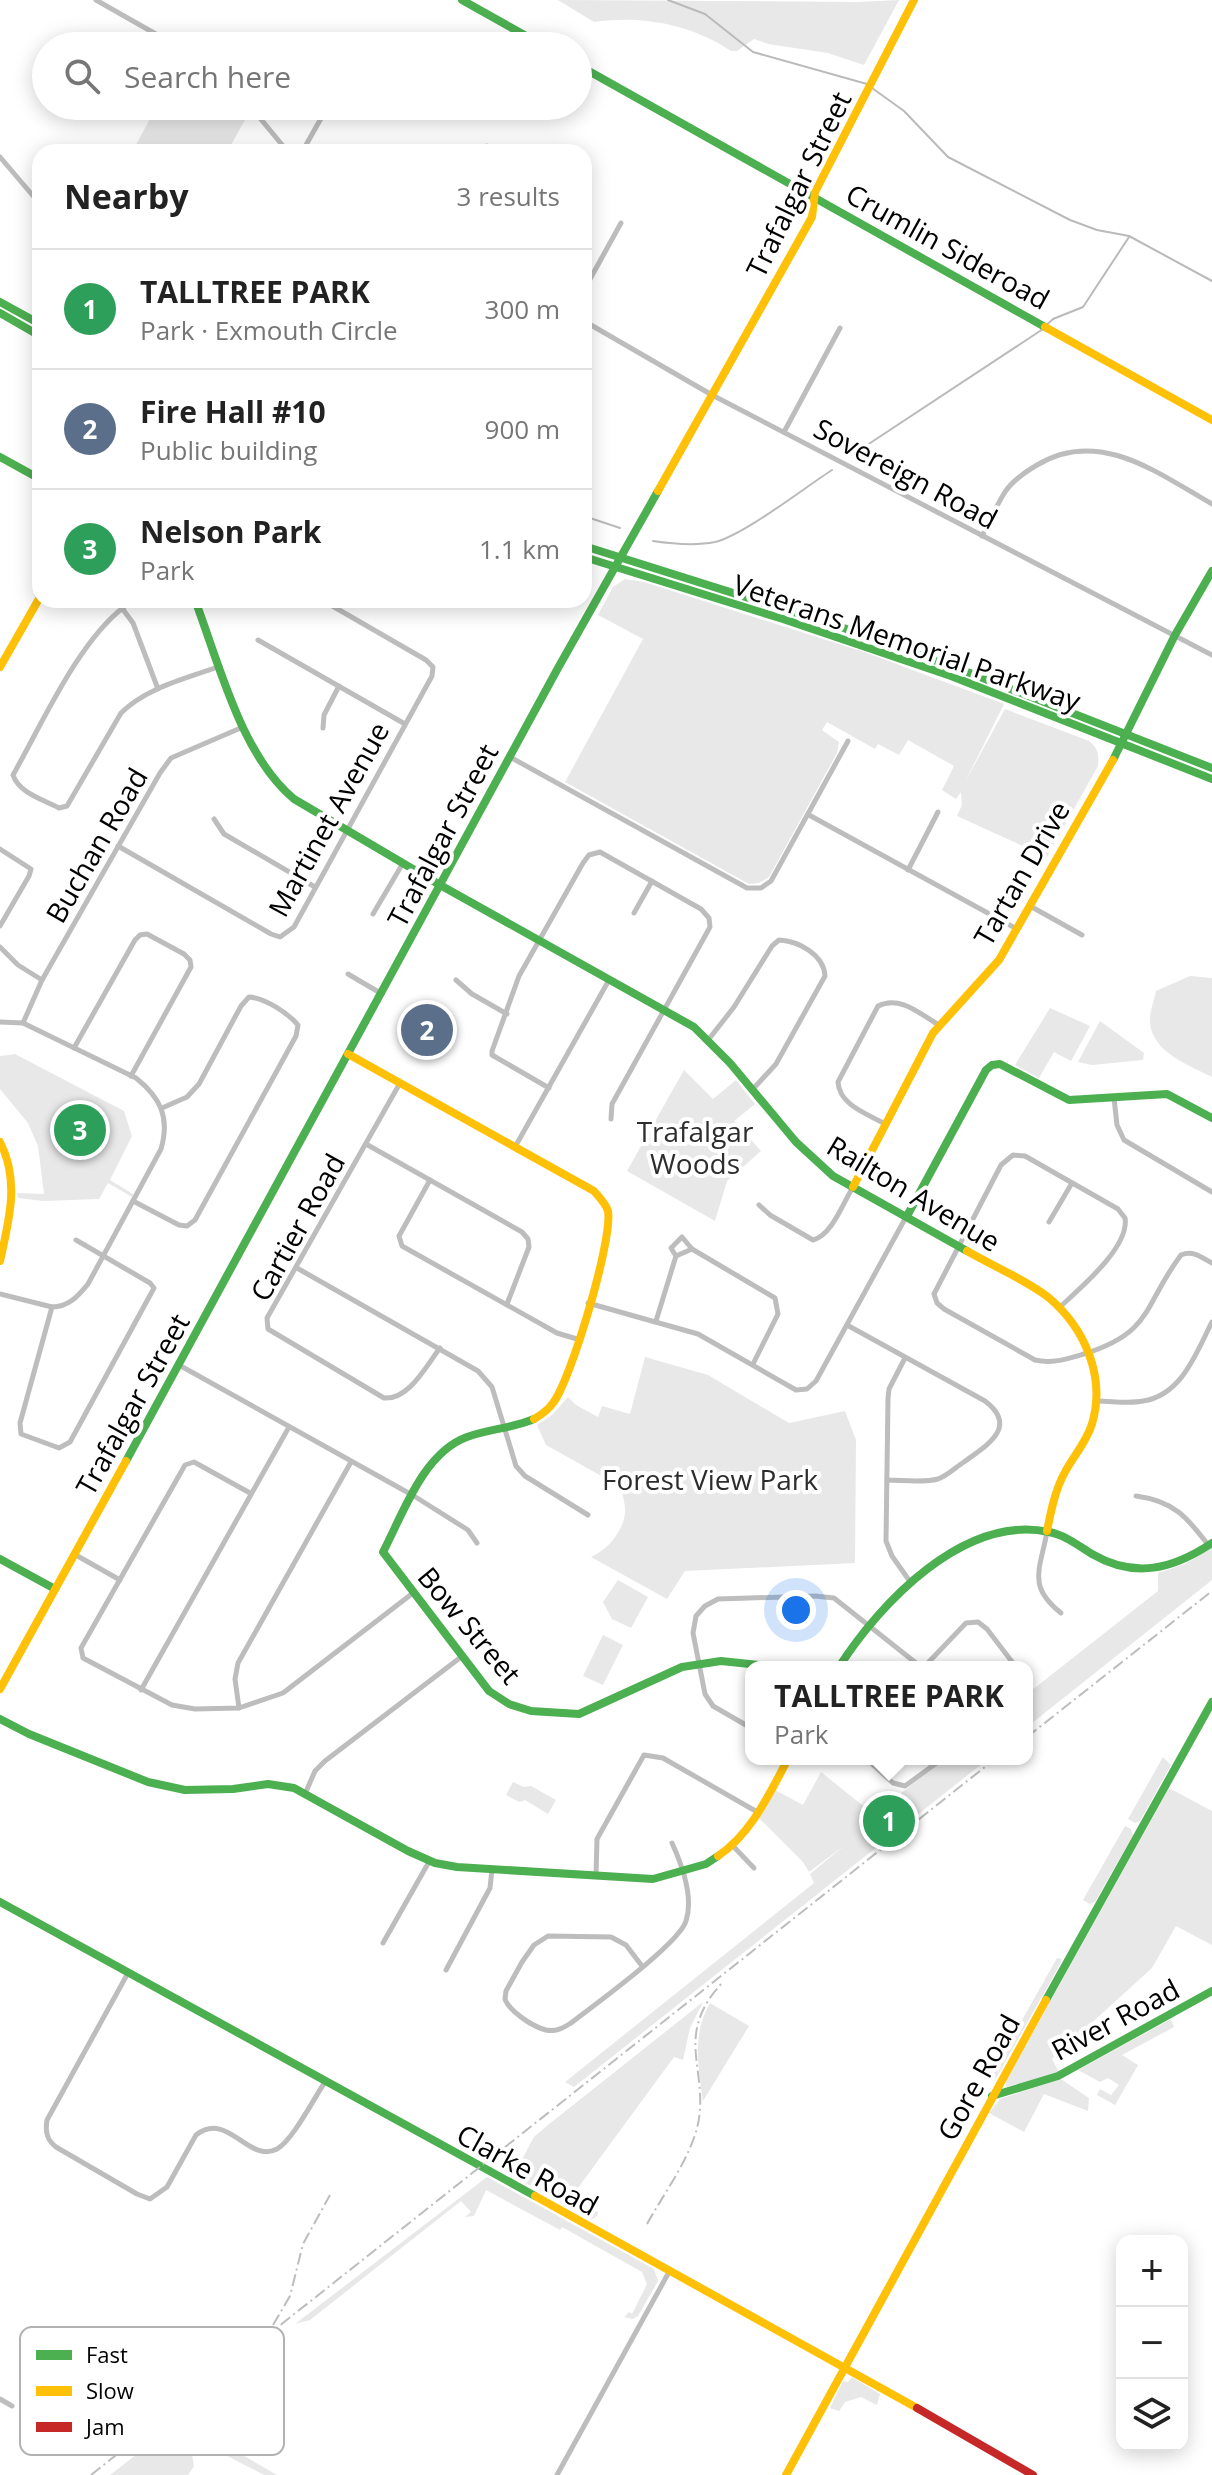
<!DOCTYPE html>
<html lang="en">
<head>
<meta charset="utf-8">
<style>
	:root { --surface:#fff; --page:#f6f6f6; --text:#222; --muted:#767676; --line:#e0e0e0; --accent:#0f766e }
	body { margin:0; font-family:"Open Sans",sans-serif; background:var(--page); color:var(--text) }
	.controls { position:absolute; right:24px; bottom:24px; display:grid; overflow:hidden; border-radius:16px; box-shadow:0 4px 20px #0003 }
	.controls button { width:72px; height:72px; display:grid; place-items:center; padding:0; border:0; border-bottom:2px solid var(--line); background:var(--surface); color:var(--text); font:40px sans-serif }
	.you { position:absolute; left:796px; top:1610px; width:28px; height:28px; margin:-20px; border:6px solid #fff; border-radius:50%; background:#1a73e8; box-shadow:0 0 0 12px #1a73e833 }
	.badge { display:grid; place-items:center; width:52px; height:52px; border-radius:50%; background:var(--accent); color:#fff; font-size:26px; font-weight:700 }
	.pin { position:absolute; translate:-50% -50%; border:4px solid #fff; box-shadow:0 2px 8px #0006 }
	.popup { position:absolute; left:745px; top:1661px; width:288px; height:104px; box-sizing:border-box; display:grid; place-content:center; border-radius:16px; background:var(--surface); filter:drop-shadow(0 2px 6px #0005); font-size:26px; white-space:nowrap; color:var(--muted) }
	.popup b { font-size:30px; color:var(--text) }
	.popup::after { content:''; position:absolute; left:50%; top:100%; margin-left:-16px; border:16px solid transparent; border-top-color:var(--surface) }
	.list { margin:0; padding:0; list-style:none }
	h2 { display:flex; justify-content:space-between; align-items:center; height:104px; margin:0; padding:0 32px; font-size:34px }
	h2 small { font-size:26px; font-weight:400; color:var(--muted) }
	.list li { display:grid; grid-template-columns:52px 1fr auto; gap:24px; align-items:center; box-sizing:border-box; height:120px; padding:0 32px; border-top:2px solid var(--line) }
	.list b { display:block; font-size:30px; white-space:nowrap }
	.list p { margin:0; font-size:26px; white-space:nowrap; color:var(--muted) }
	.list em { font-size:26px; font-style:normal; color:var(--muted) }
	.icon { flex:none; width:44px; height:44px; fill:none; stroke:currentColor; stroke-width:2; stroke-linecap:round; stroke-linejoin:round }
	.map { position:relative; flex:none; width:1212px; height:2475px; overflow:hidden }
	.search { position:absolute; background:var(--surface); box-shadow:0 4px 20px #0003; left:32px; top:32px; width:560px; height:88px; display:flex; align-items:center; gap:20px; box-sizing:border-box; padding:0 28px; border-radius:44px; color:var(--muted); font-size:30px }
	.panel { position:absolute; background:var(--surface); box-shadow:0 4px 20px #0003; left:32px; top:144px; width:560px; height:464px; border-radius:24px }
	.map>svg:first-child { display:block }
</style>
</head>
<body>
<div class="map">
<svg width="1212" height="2475" viewBox="0 0 1212 2475">
	<rect width="100%" height="100%" fill="#fff"/>
	<!-- green -->
	<g fill="#e8e8e8">
		<path d="M 558,0 L 858,2 L 899,0 L 864,65 L 828,53 L 768,44 L 754,39 L 737,51 L 731,51 C 691,24 641,15 594,22 Z"/>
		<polygon points="157,106 244,106 250,111 227,152 132,152"/>
		<path d="M 625,579 L 644,582 L 867,653 L 1004,704 L 965,782 L 1005,709 L 1089,741 C 1098,748 1099,755 1098,766 L 1047,857 L 957,816 L 962,805 L 961,792 L 956,799 L 942,790 L 954,766 L 908,740 L 899,755 L 878,744 L 875,749 L 827,722 L 822,730 L 839,742 L 837,753 L 769,877 L 759,883 L 749,884 L 565,782 L 643,639 L 598,615 L 613,587 Z"/>
		<path d="M 1190,976 L 1212,978 L 1212,1077 C 1189,1065 1153,1053 1150,1023 C 1149,1014 1154,1001 1156,991 Z"/>
		<polygon points="1050,1008 1090,1026 1071,1061 1054,1052 1039,1078 1015,1065"/>
		<polygon points="1100,1021 1144,1053 1143,1060 1092,1065 1078,1062"/>
		<polygon points="15,1054 124,1111 132,1136 110,1180 133,1194 132,1197 108,1183 99,1199 43,1201 18,1198 17,1193 44,1194 38,1146 28,1123 0,1089 0,1056"/>
		<polygon points="684,1070 713,1099 736,1080 755,1104 734,1121 761,1151 727,1181 715,1221 627,1171"/>
		<path d="M 645,1357 L 708,1375 L 789,1423 L 845,1411 L 856,1440 L 855,1563 L 685,1571 L 667,1599 L 591,1557 C 607,1550 623,1532 625,1513 C 626,1505 622,1495 621,1487 L 546,1445 L 537,1425 L 552,1415 L 568,1397 L 576,1405 L 598,1417 L 602,1406 L 630,1414 Z"/>
		<polygon points="1212,1548 1212,1580 1027,1727 1027,1694 1158,1591 1158,1573 1185,1564"/>
		<polygon points="618,1580 648,1597 631,1628 612,1619 603,1602"/>
		<polygon points="603,1635 623,1645 603,1685 583,1676"/>
		<polygon points="1163,1757 1171,1765 1140,1821 1135,1823 1128,1819"/>
		<polygon points="945,1759 988,1759 574,2087 565,2082 814,1883 810,1874 845,1845 809,1872 803,1862 759,1818 775,1790 803,1805 821,1772 867,1809 862,1817 864,1819 868,1809 874,1814"/>
		<polygon points="513,1782 524,1787 531,1786 556,1800 548,1814 525,1800 519,1802 506,1795"/>
		<polygon points="1169,1788 1212,1811 1212,1945 1176,1926 1152,1968 1052,2059 1059,2072 1006,2087 1006,2081"/>
		<polygon points="1125,1826 1131,1829 1133,1835 1095,1902 1090,1904 1083,1900"/>
		<polygon points="1057,1958 1062,1959 1058,1968 996,2078 993,2074 995,2068"/>
		<polygon points="703,2002 690,2028 683,2060 674,2057 572,2196 598,2212 597,2216 591,2220 513,2176 534,2137 548,2125"/>
		<path d="M 710,2003 L 749,2026 L 703,2101 C 698,2067 692,2034 710,2003 Z"/>
		<polygon points="1171,2019 1174,2027 1122,2055 1138,2065 1115,2105 1097,2095 1100,2089 1111,2095 1119,2085 1108,2078 1100,2082 1078,2070"/>
		<polygon points="1061,2079 1089,2098 1088,2111 1044,2094 1024,2132 989,2113 1000,2099"/>
		<polygon points="487,2177 654,2269 658,2281 638,2316 633,2319 624,2317 629,2312 632,2314 647,2284 642,2272 562,2227 560,2230 486,2190 474,2216 465,2217 471,2212 461,2201 310,2320 295,2324"/>
		<polygon points="245,2370 244,2377 213,2438 277,2475 264,2475 202,2443 203,2437 192,2454 194,2466 188,2475 110,2475"/>
		<polygon points="852,2377 880,2394 877,2405 861,2397 845,2402 839,2411 830,2408 843,2381 848,2382"/>
	</g>
	<!-- water -->
	<polygon fill="#bababa" points="44,2397 105,2433 96,2448 37,2413"/>
	<g fill="none" stroke-linecap="round" stroke-linejoin="round">
		<!-- stream -->
		<g stroke="#bababa" stroke-width="2">
			<polyline points="668,0 705,14 753,52 867,84"/>
			<polyline points="872,88 904,111 948,157 1070,220 1097,230 1129,236 1212,281"/>
			<polyline points="852,455 1040,331 1053,319 1083,307 1129,237"/>
			<polyline points="584,516 620,528"/>
			<path d="M 653,541 C 673,544 695,546 715,542 C 744,535 804,488 832,470"/>
		</g>
		<!-- street -->
		<g stroke="#bdbdbd" stroke-width="5">
			<polyline points="96,0 177,46"/>
			<polyline points="250,106 288,152"/>
			<polyline points="302,152 328,106"/>
			<polyline points="484,152 487,146"/>
			<polyline points="0,157 40,204"/>
			<polyline points="584,290 621,223"/>
			<polyline points="584,321 712,395 1212,655"/>
			<polyline points="784,432 840,328"/>
			<path d="M 982,536 C 990,522 996,506 1005,492 C 1013,480 1025,472 1037,465 C 1099,427 1159,474 1212,504"/>
			<polyline points="116,600 133,623 158,689"/>
			<path d="M 124,607 C 78,642 42,724 13,775 C 19,793 42,799 59,808 L 67,806 L 121,713 C 147,687 186,679 220,666"/>
			<polyline points="258,640 405,724"/>
			<polyline points="323,728 324,715 339,686"/>
			<polyline points="510,757 747,888 761,888 771,881 848,741"/>
			<polyline points="809,815 1017,929"/>
			<polyline points="214,819 224,834 315,887"/>
			<polyline points="118,846 271,934 280,937 294,927 432,676 433,667 426,660 322,600"/>
			<polyline points="0,849 31,869 29,876 0,926"/>
			<polyline points="908,870 938,812"/>
			<polyline points="1030,906 1082,935"/>
			<polyline points="634,913 652,881"/>
			<polyline points="373,914 403,863"/>
			<polyline points="0,947 18,965 42,980"/>
			<polyline points="348,974 382,994"/>
			<polyline points="456,980 472,994 507,1014"/>
			<path d="M 0,1022 L 23,1023 L 136,1078 C 161,1098 170,1118 161,1149 L 88,1284 C 78,1296 69,1307 52,1307 L 0,1294"/>
			<polyline points="23,1023 42,980 160,773 171,758 243,727"/>
			<path d="M 709,1039 L 734,1007 L 772,946 L 779,940 C 799,941 824,955 825,976 L 776,1064 L 753,1089"/>
			<polyline points="74,1048 135,940 140,935 147,934 184,954 190,960 191,967 131,1076"/>
			<path d="M 400,1083 L 267,1318 L 268,1329 L 384,1398 C 409,1400 426,1366 440,1348"/>
			<polyline points="549,1088 492,1055 492,1051 519,976 583,863 589,855 600,852 701,909 709,918 710,927 612,1104 611,1119"/>
			<polyline points="1114,1098 1117,1125 1124,1140 1212,1192"/>
			<path d="M 885,1124 C 868,1114 839,1105 838,1082 L 878,1006 C 900,995 920,1014 939,1025"/>
			<polyline points="366,1144 522,1232 528,1239 529,1247 507,1304"/>
			<polyline points="515,1147 609,980"/>
			<polyline points="430,1180 399,1236 402,1246 557,1333 577,1339"/>
			<path d="M 133,1201 L 179,1225 L 187,1226 L 195,1220 L 296,1036 L 298,1025 C 288,1013 265,998 249,997 L 241,1006 L 199,1084 L 187,1097 L 162,1108"/>
			<path d="M 759,1205 L 770,1215 L 813,1240 C 832,1235 843,1203 853,1187"/>
			<polyline points="1049,1222 1072,1183"/>
			<polyline points="676,1256 671,1248 682,1237 692,1249"/>
			<polyline points="297,1268 478,1371 492,1387 516,1466 525,1476 588,1515"/>
			<polyline points="588,1303 698,1334 796,1390 807,1389 816,1381 906,1217"/>
			<polyline points="52,1307 20,1423 21,1434 59,1448 70,1442 154,1288 150,1283 76,1240"/>
			<path d="M 1060,1307 C 1079,1289 1130,1247 1125,1218 L 1118,1209 L 1025,1156 L 1013,1155 L 1001,1165 L 934,1294 L 937,1303 L 944,1309 L 1035,1360 C 1052,1364 1067,1359 1084,1354 C 1154,1332 1143,1305 1181,1255 C 1193,1250 1201,1257 1212,1263"/>
			<polyline points="656,1321 676,1256 692,1249 775,1298 778,1314 753,1364"/>
			<path d="M 847,1325 L 985,1401 C 1019,1427 987,1445 964,1462 C 956,1467 947,1476 938,1479 C 923,1483 903,1480 887,1480"/>
			<polyline points="905,1358 889,1389 888,1399 886,1541 892,1556 911,1583"/>
			<polyline points="179,1365 414,1496 468,1530 477,1543"/>
			<path d="M 1098,1401 C 1112,1401 1129,1404 1143,1401 C 1182,1395 1196,1353 1212,1322"/>
			<polyline points="250,1493 194,1462 185,1465 81,1648 83,1658 172,1705 195,1709 239,1708 283,1693 413,1593"/>
			<path d="M 1136,1496 C 1174,1501 1187,1517 1209,1546"/>
			<path d="M 1047,1532 C 1040,1570 1027,1586 1061,1613"/>
			<polyline points="74,1554 120,1580"/>
			<polyline points="924,1667 966,1623 978,1622 987,1629 1016,1667"/>
			<polyline points="141,1690 289,1427"/>
			<polyline points="239,1708 235,1679 238,1663 351,1462"/>
			<polyline points="751,1728 713,1706 705,1694 693,1633 696,1616 705,1606 718,1599 815,1596 834,1598 921,1667"/>
			<polyline points="869,1759 870,1762 893,1783 905,1786 942,1759"/>
			<polyline points="305,1794 315,1771 325,1761 461,1657"/>
			<polyline points="733,1846 754,1868"/>
			<polyline points="596,1875 597,1839 644,1755 663,1758 759,1813"/>
			<polyline points="383,1943 430,1860"/>
			<path d="M 642,1966 L 626,1945 L 611,1937 L 548,1936 L 534,1945 L 522,1962 L 506,1991 L 505,1999 C 509,2011 533,2027 546,2030 C 556,2032 563,2028 571,2023 C 594,2005 679,1944 686,1921 C 694,1897 682,1865 672,1843"/>
			<polyline points="446,1970 490,1888 492,1869"/>
			<path d="M 128,1973 L 47,2120 C 45,2132 47,2140 56,2147 L 137,2194 L 150,2199 L 167,2187 L 196,2135 C 228,2110 248,2164 277,2149 C 293,2140 314,2098 325,2082"/>
			<polyline points="0,2399 12,2406"/>
			<polyline points="557,2475 669,2272"/>
		</g>
		<!-- fast -->
		<g stroke="#4caf50" stroke-width="8">
			<polyline points="462,0 544,46"/>
			<polyline points="578,65 1045,327"/>
			<polyline points="0,302 40,324"/>
			<polyline points="0,313 40,336"/>
			<polyline points="0,457 40,479"/>
			<polyline points="584,546 838,626 970,673 1212,768"/>
			<polyline points="584,557 783,619 951,676 1212,779"/>
			<path d="M 195,600 C 219,663 241,755 294,799 L 440,885 L 694,1027 L 730,1063 L 796,1142 L 833,1176 L 967,1251"/>
			<polyline points="1113,760 1175,635 1212,571"/>
			<polyline points="907,1216 986,1070 992,1065 1000,1064 1069,1100 1167,1094 1212,1118"/>
			<path d="M 534,1419 C 513,1428 489,1429 467,1437 C 423,1453 403,1514 383,1552 L 489,1691 L 509,1704 L 531,1711 L 579,1714 L 682,1667 L 721,1661 L 778,1667"/>
			<polyline points="126,1461 558,668 658,491"/>
			<polyline points="0,1559 55,1589"/>
			<path d="M 839,1667 C 880,1603 964,1514 1049,1532 C 1065,1535 1079,1546 1092,1554 C 1135,1579 1173,1569 1212,1543"/>
			<polyline points="0,1719 29,1734 148,1782 185,1790 233,1789 268,1784 294,1788 408,1851 435,1863 457,1867 653,1879 706,1864 718,1856"/>
			<polyline points="0,1902 535,2196"/>
			<polyline points="1046,2000 1212,1702"/>
			<polyline points="992,2096 1058,2076 1212,1991"/>
		</g>
		<!-- slow -->
		<g stroke="#ffc107" stroke-width="8">
			<polyline points="1045,327 1212,420"/>
			<polyline points="658,491 812,217 815,192 914,0"/>
			<polyline points="0,667 40,597"/>
			<path d="M 348,1054 L 594,1191 C 599,1197 606,1204 608,1211 C 613,1239 571,1380 553,1403 C 548,1410 541,1415 534,1419"/>
			<path d="M 0,1142 C 20,1181 9,1220 0,1261"/>
			<polyline points="853,1187 933,1033 999,960 1113,760"/>
			<path d="M 967,1251 C 993,1266 1024,1279 1048,1297 C 1085,1328 1106,1377 1092,1424 C 1086,1443 1074,1455 1065,1472 C 1055,1490 1051,1511 1047,1531"/>
			<polyline points="0,1689 126,1461"/>
			<path d="M 718,1856 C 752,1833 769,1794 788,1759"/>
			<polyline points="535,2196 917,2408"/>
			<polyline points="786,2475 1046,2000"/>
		</g>
		<!-- jam -->
		<polyline stroke="#c62828" stroke-width="8" points="917,2408 1033,2475"/>
		<!-- rail -->
		<g stroke="#bdbdbd" stroke-width="2" stroke-dasharray="12 4 2 4" stroke-linecap="butt">
			<polyline points="1027,1737 1212,1591"/>
			<path d="M 647,2224 C 663,2195 691,2157 698,2124 C 709,2069 673,2036 722,1983"/>
			<polyline points="273,2325 290,2296 303,2244 330,2195"/>
			<polyline points="91,2475 995,1759"/>
		</g>
	</g>
	<g text-anchor="middle" dominant-baseline="central" stroke-width="8" stroke-linejoin="round" paint-order="stroke">
		<!-- street labels -->
		<g font-size="28" fill="#000" stroke="#fff">
			<text transform="translate(798 184) rotate(-64)">Trafalgar Street</text>
			<text transform="translate(948 246) rotate(29)">Crumlin Sideroad</text>
			<text transform="translate(906 473) rotate(28)">Sovereign Road</text>
			<text transform="translate(907 642) rotate(19)">Veterans Memorial Parkway</text>
			<text transform="translate(328 819) rotate(-61)">Martinet Avenue</text>
			<text transform="translate(442 835) rotate(-62)">Trafalgar Street</text>
			<text transform="translate(96 845) rotate(-60)">Buchan Road</text>
			<text transform="translate(1021 873) rotate(-60)">Tartan Drive</text>
			<text transform="translate(914 1193) rotate(31)">Railton Avenue</text>
			<text transform="translate(297 1227) rotate(-61)">Cartier Road</text>
			<text transform="translate(132 1404) rotate(-61)">Trafalgar Street</text>
			<text transform="translate(470 1625) rotate(50)">Bow Street</text>
			<text transform="translate(1115 2019) rotate(-28)">River Road</text>
			<text transform="translate(978 2077) rotate(-61)">Gore Road</text>
			<text transform="translate(528 2169) rotate(29)">Clarke Road</text>
		</g>
		<!-- park labels -->
		<g font-size="28" fill="#2d2d2d" stroke="#fff">
			<text x="695" y="1131">Trafalgar<tspan x="695" dy="32">Woods</tspan></text>
			<text x="710" y="1479">Forest View Park</text>
		</g>
	</g>
	<!-- legend -->
	<rect x="20" y="2327" width="264" height="128" rx="12" fill="#fff" stroke="#b2b2b2" stroke-width="2"/>
	<rect x="36" y="2350" width="36" height="10" fill="#4caf50"/>
	<rect x="36" y="2386" width="36" height="10" fill="#ffc107"/>
	<rect x="36" y="2422" width="36" height="10" fill="#c62828"/>
	<g font-size="22" fill="#000">
		<text x="86" y="2363">Fast</text>
		<text x="86" y="2399">Slow</text>
		<text x="86" y="2435">Jam</text>
	</g>
</svg>
<div class="controls">
<button>+</button>
<button>−</button>
<button><svg class="icon" aria-label="layers" viewBox="0 0 24 24"><path d="M12 4l9 5-9 5-9-5zM3 14l9 5 9-5"/></svg></button>
</div>
<div class="you"></div>
<div class="pin badge" style="left:889px;top:1821px;background:#2e9e5b">1</div>
<div class="popup"><b>TALLTREE PARK</b>Park</div>
<div class="pin badge" style="left:427px;top:1030px;background:#5c6f8a">2</div>
<div class="pin badge" style="left:80px;top:1130px;background:#2e9e5b">3</div>
<div class="search"><svg class="icon" aria-label="search" viewBox="0 0 24 24"><circle cx="10" cy="10" r="6"/><path d="M15 15l6 6"/></svg>Search here</div>
<section class="panel">
<h2>Nearby<small>3 results</small></h2>
<ul class="list">
<li><span class="badge" style="background:#2e9e5b">1</span><div><b>TALLTREE PARK</b><p>Park · Exmouth Circle</p></div><em>300 m</em></li>
<li><span class="badge" style="background:#5c6f8a">2</span><div><b>Fire Hall #10</b><p>Public building</p></div><em>900 m</em></li>
<li><span class="badge" style="background:#2e9e5b">3</span><div><b>Nelson Park</b><p>Park</p></div><em>1.1 km</em></li>
</ul>
</section>
</div>
</body>
</html>
